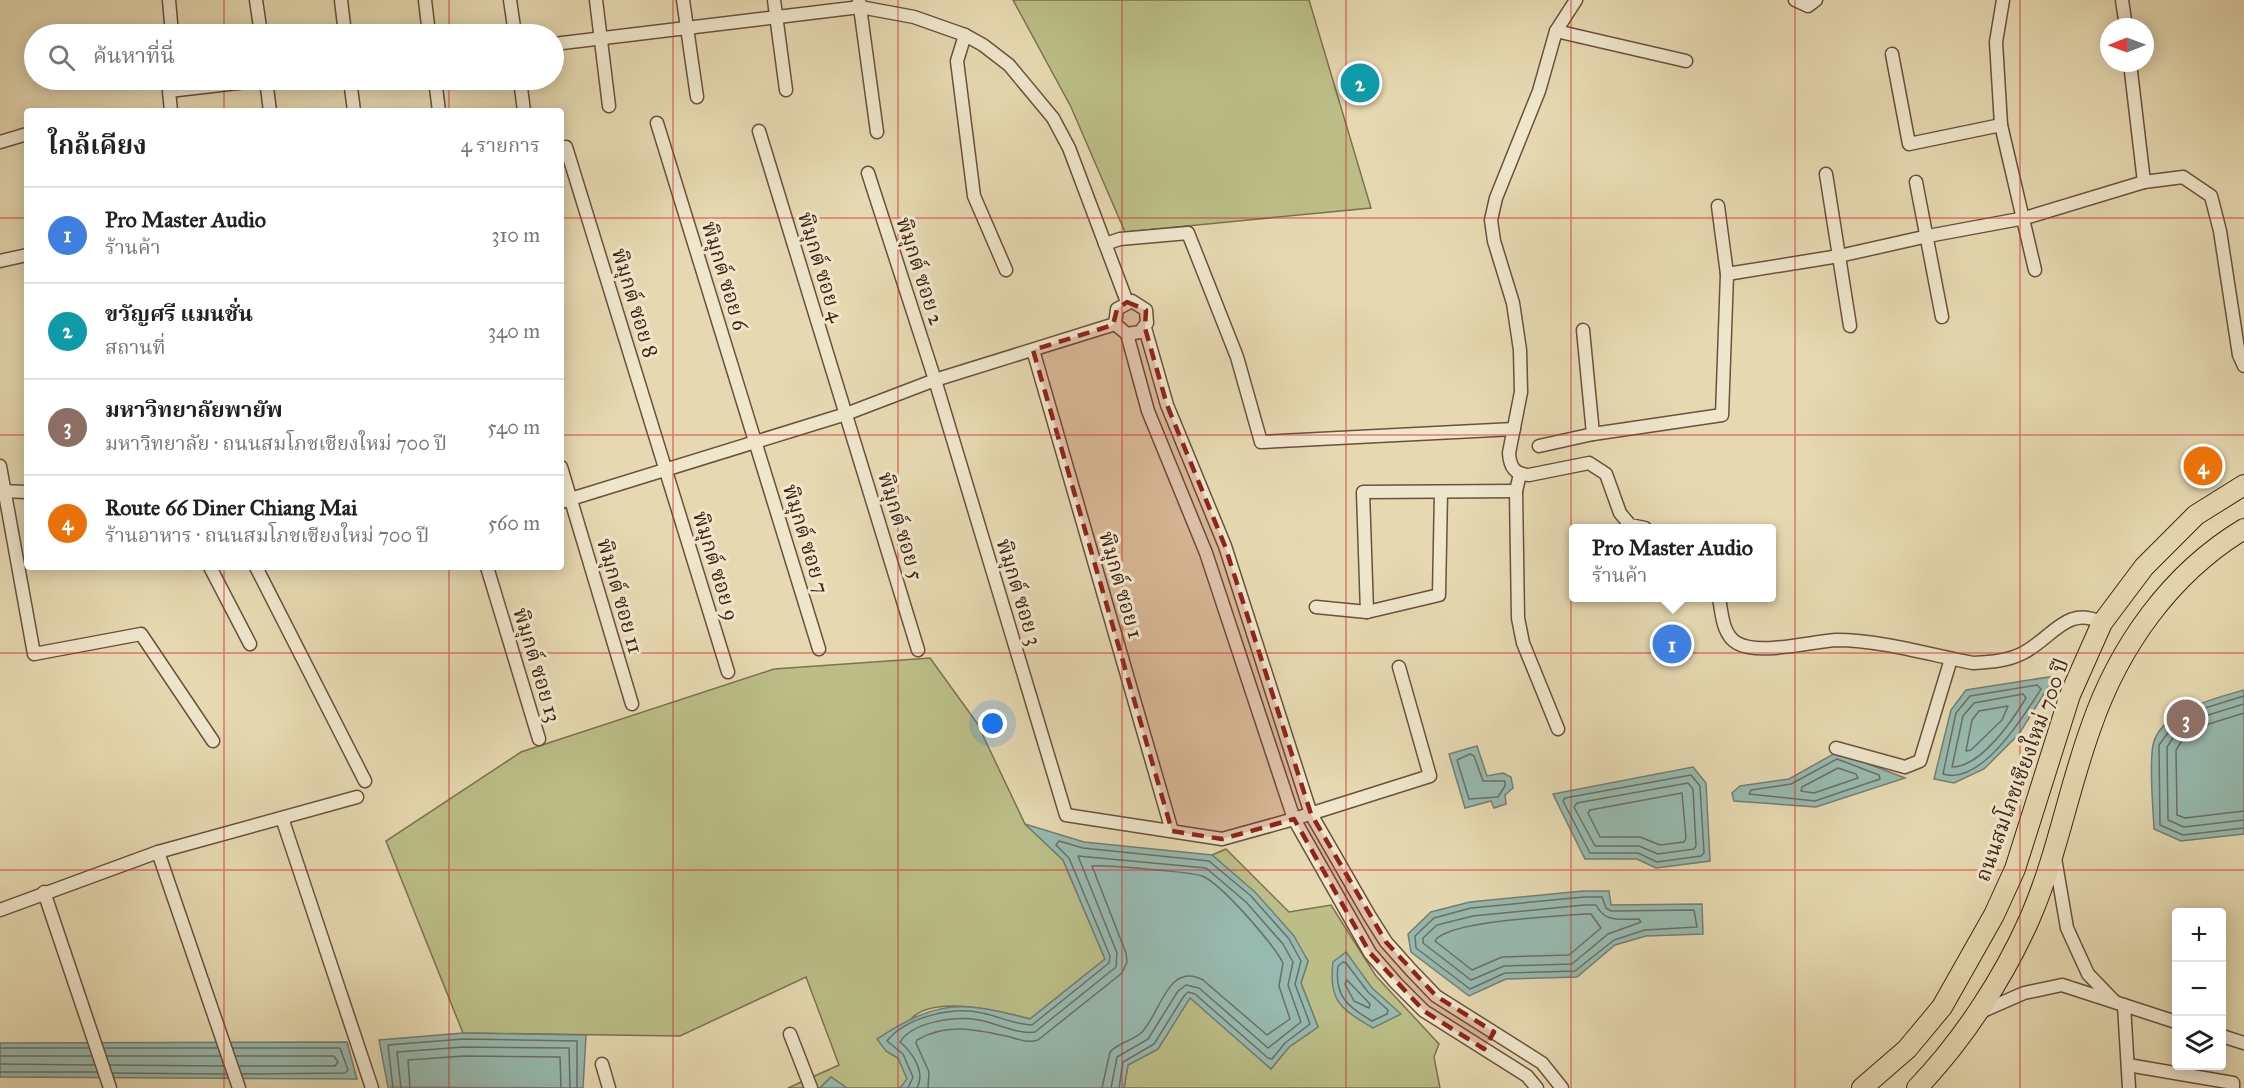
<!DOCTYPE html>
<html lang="th">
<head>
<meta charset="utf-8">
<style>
	:root { --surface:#fff; --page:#f2f2f2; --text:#222; --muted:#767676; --line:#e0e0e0; --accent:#8f2418 }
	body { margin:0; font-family:"IM FELL Great Primer","Noto Serif Thai",serif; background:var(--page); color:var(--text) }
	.controls { position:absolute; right:18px; bottom:18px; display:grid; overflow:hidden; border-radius:6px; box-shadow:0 3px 15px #0003 }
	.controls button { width:54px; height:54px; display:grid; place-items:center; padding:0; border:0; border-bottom:2px solid var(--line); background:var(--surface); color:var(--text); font:30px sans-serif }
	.compass { position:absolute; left:2100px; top:18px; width:54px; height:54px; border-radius:50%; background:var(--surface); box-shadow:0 3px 15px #0003; rotate:269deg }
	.you { position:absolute; left:993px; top:724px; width:21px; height:21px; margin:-15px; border:4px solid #fff; border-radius:50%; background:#1a73e8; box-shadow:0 0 0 9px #1a73e833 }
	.badge { display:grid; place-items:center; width:39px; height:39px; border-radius:50%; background:var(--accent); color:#fff; font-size:20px; font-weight:700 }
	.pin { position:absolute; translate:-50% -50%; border:3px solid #fff; box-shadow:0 2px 6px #0006 }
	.popup { position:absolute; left:1569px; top:524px; width:207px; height:78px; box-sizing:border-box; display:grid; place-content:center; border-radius:6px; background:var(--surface); filter:drop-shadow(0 2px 4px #0005); font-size:20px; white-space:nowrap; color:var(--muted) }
	.popup b { font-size:22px; color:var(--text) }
	.popup::after { content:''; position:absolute; left:50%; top:100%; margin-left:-12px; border:12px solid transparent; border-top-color:var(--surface) }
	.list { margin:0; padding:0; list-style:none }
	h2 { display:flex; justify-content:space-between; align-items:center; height:78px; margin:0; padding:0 24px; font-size:26px }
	h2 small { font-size:20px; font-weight:400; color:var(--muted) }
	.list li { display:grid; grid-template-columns:39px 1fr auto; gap:18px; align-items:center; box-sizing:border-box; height:96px; padding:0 24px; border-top:2px solid var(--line) }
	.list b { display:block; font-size:22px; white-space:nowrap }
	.list p { margin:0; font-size:20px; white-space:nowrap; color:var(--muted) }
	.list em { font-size:20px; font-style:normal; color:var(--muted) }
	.icon { flex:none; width:33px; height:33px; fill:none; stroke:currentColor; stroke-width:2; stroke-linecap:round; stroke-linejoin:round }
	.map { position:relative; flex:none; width:2244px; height:1088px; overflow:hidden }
	.search { position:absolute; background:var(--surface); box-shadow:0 3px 15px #0003; left:24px; top:24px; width:540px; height:66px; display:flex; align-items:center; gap:15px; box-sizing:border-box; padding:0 21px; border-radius:33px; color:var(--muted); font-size:22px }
	.panel { position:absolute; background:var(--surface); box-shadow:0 3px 15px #0003; left:24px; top:108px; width:540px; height:462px; border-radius:6px }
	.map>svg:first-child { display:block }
</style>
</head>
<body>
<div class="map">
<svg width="2244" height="1088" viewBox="0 0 2244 1088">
	<rect width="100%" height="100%" fill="#e6d9b1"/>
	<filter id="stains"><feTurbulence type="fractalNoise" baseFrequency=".00333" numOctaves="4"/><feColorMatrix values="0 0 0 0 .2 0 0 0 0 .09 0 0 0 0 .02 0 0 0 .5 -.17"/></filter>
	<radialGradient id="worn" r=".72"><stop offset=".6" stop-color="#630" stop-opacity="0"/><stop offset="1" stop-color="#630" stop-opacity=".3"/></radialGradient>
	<!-- green -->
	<g fill="#bbbe87" stroke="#7e714e" stroke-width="1.5">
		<polygon points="1013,0 1309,0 1371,208 1125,232 1071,107"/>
		<path d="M 930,658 L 977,723 L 1025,824 L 1063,860 L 1105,959 L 1030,1019 C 1002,1011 936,995 912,1018 C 902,1027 894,1040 886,1051 L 898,1058 L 908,1079 L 900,1088 L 847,1088 L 831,1077 L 820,1088 L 788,1088 L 839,1065 L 806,977 L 680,1036 L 463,1033 L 386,841 L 521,752 L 774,669 Z"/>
		<path d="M 1226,849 L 1289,912 L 1331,905 L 1376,976 L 1439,1044 L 1434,1057 L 1440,1088 L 1124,1088 L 1128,1065 L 1158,1049 L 1190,997 L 1271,1069 L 1289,1047 L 1318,1027 L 1301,983 L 1308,961 C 1283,918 1249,887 1212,855 Z"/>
	</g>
	<!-- water -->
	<g fill="#97bab0" stroke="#757e72" stroke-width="1.5">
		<polygon points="2055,676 2019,734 1984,769 1954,783 1934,779 1951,710 1966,690"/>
		<path d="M 2244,690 L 2244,834 L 2181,841 L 2154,829 C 2153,806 2149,767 2153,745 C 2160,711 2216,698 2244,690 Z"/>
		<polygon points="1477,746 1487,776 1503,773 1511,777 1513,788 1505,795 1506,804 1494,808 1491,801 1465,808 1449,754"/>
		<polygon points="1837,752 1905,778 1816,807 1734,801 1732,793 1740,786 1789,779"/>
		<polygon points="1693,767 1706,783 1710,861 1656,868 1637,859 1585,859 1553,794"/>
		<path d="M 1025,824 L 1084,842 L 1212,855 L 1255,892 L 1294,936 L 1308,961 L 1301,983 L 1318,1027 L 1289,1047 L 1271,1069 L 1190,998 L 1158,1049 L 1128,1065 L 1124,1088 L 900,1088 L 907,1079 L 898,1058 L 886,1051 L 877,1039 C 938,999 962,1001 1030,1019 L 1105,959 L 1063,860 Z"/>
		<polygon points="1583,891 1609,891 1611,905 1702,904 1703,934 1646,936 1615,945 1577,977 1506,979 1469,996 1411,952 1408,934 1431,912 1470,902"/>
		<path d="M 1346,952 L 1372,988 L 1401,1014 L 1373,1028 C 1341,1009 1328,1001 1333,962 Z"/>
		<polygon points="463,1033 586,1035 583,1088 388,1087 379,1040"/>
		<polygon points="347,1042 357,1079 0,1077 0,1043"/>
		<polygon points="831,1077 847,1088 820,1088"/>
	</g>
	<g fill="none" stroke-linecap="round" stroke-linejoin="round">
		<!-- shore -->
		<g stroke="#6c6f63" stroke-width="1.5">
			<path d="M 2037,685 L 2041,689 C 2024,716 1981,786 1943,774 L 1956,713 L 1970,696 Z"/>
			<path d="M 2023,694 L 2026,698 C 2012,721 1981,767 1952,767 L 1963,716 L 1974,703 Z"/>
			<polyline points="2244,696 2192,712 2170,730 2159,745 2160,825 2183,835 2244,828"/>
			<polyline points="2244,704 2195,719 2175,735 2167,747 2168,820 2184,827 2244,820"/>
			<polygon points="2008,706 2002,720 1971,750 1966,751 1972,720 1979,711"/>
			<polyline points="2244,713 2199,727 2182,741 2176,750 2177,815 2185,818 2244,811"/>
			<polygon points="1470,754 1474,756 1483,781 1505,781 1505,786 1498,797 1469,799 1457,760"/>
			<polygon points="1837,759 1879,775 1880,779 1815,801 1749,794 1751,790 1791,784"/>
			<polygon points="1838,768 1856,774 1858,778 1814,793 1801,791 1802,787"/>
			<polygon points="1691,775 1700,786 1704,853 1701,856 1657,862 1638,853 1590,853 1563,801 1565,798"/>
			<polygon points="1688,783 1693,789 1696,846 1694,849 1658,854 1639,846 1595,846 1574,807 1577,803"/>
			<polygon points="1682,793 1686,838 1684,842 1660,845 1640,837 1600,837 1588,813 1590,810"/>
			<polygon points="1584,897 1602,897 1606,908 1611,911 1694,910 1697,927 1645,930 1614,940 1575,971 1505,973 1470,989 1416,948 1415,936 1434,918 1471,908"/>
			<path d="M 1584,905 L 1596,905 C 1605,923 1620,919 1639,919 L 1641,922 L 1608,934 L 1572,964 L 1504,966 L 1471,980 L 1423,943 L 1423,938 L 1437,925 L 1473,916 Z"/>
			<path d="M 1585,914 L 1591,914 L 1601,928 L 1569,955 L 1502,957 L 1472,970 L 1435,941 C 1446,921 1558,916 1585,914 Z"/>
			<path d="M 1343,962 L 1346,963 L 1368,992 L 1388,1010 L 1387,1014 L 1372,1021 C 1348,1007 1334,996 1338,966 Z"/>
			<polygon points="1347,980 1370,1004 1369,1008 1354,1001 1345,984"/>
			<polyline points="0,1048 89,1048"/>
			<polyline points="105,1048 217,1048"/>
			<polyline points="233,1048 340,1048 348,1070 345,1073 242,1074"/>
			<polyline points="0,1056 91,1056"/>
			<polyline points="107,1056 220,1056"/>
			<polyline points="236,1056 334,1056 338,1062 335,1066 240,1066"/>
			<polyline points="0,1064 94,1065"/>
			<polyline points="110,1065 224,1066"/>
			<polyline points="0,1072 97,1072"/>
			<polyline points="113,1073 226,1074"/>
			<polyline points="393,1088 388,1045 463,1039 577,1041 577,1088"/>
			<polyline points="401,1088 397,1052 464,1047 569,1048 570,1088"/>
			<polyline points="410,1088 408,1060 464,1056 560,1057 561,1088"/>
			<path d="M 908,1088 L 913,1077 L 903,1054 L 887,1041 C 906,1017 953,1006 982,1013 C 998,1016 1016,1025 1032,1025 L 1109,963 L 1110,956 L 1069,858 L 1056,845 L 1059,841 L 1083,848 L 1209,861 L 1251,896 L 1289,939 L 1301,961 L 1295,984 L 1310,1024 L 1285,1043 L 1272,1059 L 1268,1058 L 1195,994 L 1188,992 L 1184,996 L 1154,1044 L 1123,1062 L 1119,1088"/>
			<path d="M 917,1088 C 926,1072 912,1052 900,1042 C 913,1021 957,1016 979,1020 C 997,1023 1017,1035 1035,1032 L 1116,967 L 1117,953 L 1078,856 L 1206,868 L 1246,902 L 1283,944 L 1293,962 L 1288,985 L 1301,1022 L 1268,1048 L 1199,988 L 1186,985 L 1178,991 L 1148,1039 L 1117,1057 L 1111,1088"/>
			<path d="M 928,1088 L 929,1072 L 916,1043 L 917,1040 C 947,1022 978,1030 1010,1037 C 1020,1040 1028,1043 1038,1040 L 1122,973 L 1127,962 L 1126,953 L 1092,866 C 1104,865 1192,872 1202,876 C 1222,884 1273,944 1283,963 L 1279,986 L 1290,1019 L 1267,1035 L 1203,980 C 1168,961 1160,1014 1142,1032 C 1133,1041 1119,1042 1110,1052 L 1102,1088"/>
		</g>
		<!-- minor casing -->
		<g stroke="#6a513d" stroke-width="15">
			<g id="minor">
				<polyline points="169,0 172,34"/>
				<polyline points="256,0 261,34"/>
				<polyline points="341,0 345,34"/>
				<polyline points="425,0 429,34"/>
				<polyline points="510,0 515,34"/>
				<polyline points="596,0 609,106"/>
				<polyline points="683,0 697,97"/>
				<polyline points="774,0 786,90"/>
				<polyline points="859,0 877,132"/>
				<path d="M 1576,0 L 1556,31 L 1539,91 L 1496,198 L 1491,220 L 1494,241 L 1513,303 L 1520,350 L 1521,392 L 1509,453 C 1510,468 1515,474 1529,475 L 1589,463 L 1606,474 L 1620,513 L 1630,525 L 1645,528"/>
				<polyline points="1795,0 1808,6 1816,0"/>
				<polyline points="2003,0 1996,42 2001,125 2035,270"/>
				<polyline points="2122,0 2126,27"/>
				<polyline points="1556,31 1686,61"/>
				<polyline points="965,35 957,61 974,196 1006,270"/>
				<polyline points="554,44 860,7 914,17 965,35 983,45 1009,65 1053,118 1069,148 1127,302"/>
				<polyline points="1892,54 1909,144 2001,125"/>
				<polyline points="2130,63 2144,182"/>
				<polyline points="266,80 270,111"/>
				<polyline points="350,80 354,111"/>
				<polyline points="435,80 439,111"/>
				<polyline points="520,80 524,111"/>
				<polyline points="171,111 169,91 264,80"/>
				<polyline points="657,123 819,649"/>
				<polyline points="759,131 918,650"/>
				<polyline points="0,142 27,134"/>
				<polyline points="566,147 728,672"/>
				<polyline points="868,173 935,380 1066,815 1222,839 1294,819 1430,776 1399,667"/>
				<polyline points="1826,174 1850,326"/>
				<polyline points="1916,182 1942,317"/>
				<polyline points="1105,244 1120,239 1188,233 1237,357 1261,442 1514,429"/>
				<polyline points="0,261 27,255"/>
				<polyline points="1727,274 1839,256 1928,236 2025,218 2144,182 2183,177 2211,196 2220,231 2239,355 2244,366"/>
				<polyline points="1145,328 1167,405 1225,546 1311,814 1369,915 1386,942 1411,970 1436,996 1542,1063 1562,1088"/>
				<polyline points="1583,330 1593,434"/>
				<polyline points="1127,334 1140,332 1147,323 1146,310 1132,301 1117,309 1115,324 1127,334 1148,411 1206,553 1294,819 1370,953 1396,983 1424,1011 1527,1076 1537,1088"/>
				<polyline points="1033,350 1172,831"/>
				<polyline points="1539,446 1593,434 1722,415 1727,274 1718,206"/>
				<polyline points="0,466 34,654 141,634 213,741"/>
				<polyline points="561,467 632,704"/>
				<polyline points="1520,474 1516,491 1518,618 1523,643 1558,729"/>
				<polyline points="0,491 27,492"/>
				<polyline points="561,502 846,414 935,380 1115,324"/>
				<polyline points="210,567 250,644"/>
				<polyline points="256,567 365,781"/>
				<polyline points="487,567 539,739"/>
				<path d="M 1719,598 C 1722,613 1722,634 1737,643 C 1759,656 1813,641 1837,640 C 1880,640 1931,655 1973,663 C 1990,662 2008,661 2023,653 C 2052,638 2068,604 2102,623"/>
				<polyline points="1316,607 1367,612 1439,595 1441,492"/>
				<polyline points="1367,612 1363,492 1516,491"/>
				<polyline points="1836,748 1905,767 1920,761 1951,659"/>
				<polyline points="282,818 372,1088"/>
				<polyline points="158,852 239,1088"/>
				<polyline points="2055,858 2067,928 2088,974 2114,1001"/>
				<polyline points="44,892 110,1088"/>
				<polyline points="0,910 158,852 357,797"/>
				<polyline points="2124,1005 2129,1088"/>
				<polyline points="1976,1014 2024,993 2062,985 2176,1022"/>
				<polyline points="790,1034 811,1088"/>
				<polyline points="2222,1036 2244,1043"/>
				<polyline points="602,1064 609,1088"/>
				<polyline points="2128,1065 2233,1083 2233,1088"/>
			</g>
		</g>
		<!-- primary casing -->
		<g stroke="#412416" stroke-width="22">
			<g id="primary">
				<polyline points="1862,1088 1907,1049 1942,1007 1994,915 2015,869 2070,695 2102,623 2144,567 2196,515 2244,485"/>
				<path d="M 1917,1088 C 1963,1040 2003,979 2030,918 C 2057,856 2068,790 2091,727 C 2119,646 2171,573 2244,529"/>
			</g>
		</g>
		<!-- minor -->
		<use href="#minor" stroke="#efe6cc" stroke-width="12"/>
		<!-- primary -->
		<use href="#primary" stroke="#e6d9b1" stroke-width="20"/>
	</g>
	<!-- marked area -->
	<path fill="#8f2418" fill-opacity="0.2" stroke="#8f2418" stroke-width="4.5" stroke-dasharray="12 8" stroke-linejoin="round" d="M 1127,302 L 1146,310 L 1145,328 L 1167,405 L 1225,546 L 1311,814 L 1386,942 L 1436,996 L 1494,1032 L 1484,1049 L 1424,1011 L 1370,953 L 1294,819 L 1222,839 L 1172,831 L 1033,350 L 1113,325 L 1117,309 Z"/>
	<!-- grid -->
	<path fill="none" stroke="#d62828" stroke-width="1.5" stroke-opacity="0.55" d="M 224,0 L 224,34M 449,0 L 449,34M 673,0 L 673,1088M 898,0 L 898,1088M 1122,0 L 1122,1088M 1346,0 L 1346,1088M 1571,0 L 1571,1088M 1795,0 L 1795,1088M 2020,0 L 2020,1088M 224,80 L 224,111M 449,80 L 449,111M 0,218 L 27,218M 561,218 L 2244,218M 0,435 L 27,435M 561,435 L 2244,435M 224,567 L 224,1088M 449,567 L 449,1088M 0,653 L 2244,653M 0,870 L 2244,870"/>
	<g text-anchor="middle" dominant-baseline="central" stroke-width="6" stroke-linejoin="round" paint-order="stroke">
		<!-- street labels -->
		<g font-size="21" fill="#412416" stroke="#efe6cc">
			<text transform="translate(821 267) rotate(73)">พิมุกต์ ซอย 4</text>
			<text transform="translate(920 271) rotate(72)">พิมุกต์ ซอย 2</text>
			<text transform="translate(725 276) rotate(73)">พิมุกต์ ซอย 6</text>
			<text transform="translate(635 303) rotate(73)">พิมุกต์ ซอย 8</text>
			<text transform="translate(901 526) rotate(73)">พิมุกต์ ซอย 5</text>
			<text transform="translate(806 539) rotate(73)">พิมุกต์ ซอย 7</text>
			<text transform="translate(716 566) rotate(73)">พิมุกต์ ซอย 9</text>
			<text transform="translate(1121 585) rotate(74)">พิมุกต์ ซอย 1</text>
			<text transform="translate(1019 592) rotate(73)">พิมุกต์ ซอย 3</text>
			<text transform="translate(620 596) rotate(74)">พิมุกต์ ซอย 11</text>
			<text transform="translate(537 665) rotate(73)">พิมุกต์ ซอย 13</text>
			<text transform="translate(2022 770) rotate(-70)">ถนนสมโภชเชียงใหม่ 700 ปี</text>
		</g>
	</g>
	<rect width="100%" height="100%" filter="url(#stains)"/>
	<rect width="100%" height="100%" fill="url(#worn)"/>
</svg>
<div class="controls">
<button>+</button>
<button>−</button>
<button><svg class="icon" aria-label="layers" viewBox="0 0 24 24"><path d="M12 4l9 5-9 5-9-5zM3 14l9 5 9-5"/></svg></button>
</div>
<svg class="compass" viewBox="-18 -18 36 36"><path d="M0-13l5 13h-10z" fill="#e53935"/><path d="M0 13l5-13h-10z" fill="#767676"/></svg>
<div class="you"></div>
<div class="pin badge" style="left:1672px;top:644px;background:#3f7fe0">1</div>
<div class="popup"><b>Pro Master Audio</b>ร้านค้า</div>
<div class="pin badge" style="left:1360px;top:83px;background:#0f9aa8">2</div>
<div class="pin badge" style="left:2186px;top:719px;background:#8d6e63">3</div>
<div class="pin badge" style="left:2203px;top:466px;background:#e8710a">4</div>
<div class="search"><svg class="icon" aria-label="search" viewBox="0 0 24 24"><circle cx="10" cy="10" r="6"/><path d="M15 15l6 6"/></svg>ค้นหาที่นี่</div>
<section class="panel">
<h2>ใกล้เคียง<small>4 รายการ</small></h2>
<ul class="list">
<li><span class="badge" style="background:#3f7fe0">1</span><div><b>Pro Master Audio</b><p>ร้านค้า</p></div><em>310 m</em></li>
<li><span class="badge" style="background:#0f9aa8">2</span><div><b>ขวัญศรี แมนชั่น</b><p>สถานที่</p></div><em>340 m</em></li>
<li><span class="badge" style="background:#8d6e63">3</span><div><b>มหาวิทยาลัยพายัพ</b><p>มหาวิทยาลัย · ถนนสมโภชเชียงใหม่ 700 ปี</p></div><em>540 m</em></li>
<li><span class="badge" style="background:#e8710a">4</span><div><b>Route 66 Diner Chiang Mai</b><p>ร้านอาหาร · ถนนสมโภชเชียงใหม่ 700 ปี</p></div><em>560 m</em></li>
</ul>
</section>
</div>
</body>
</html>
